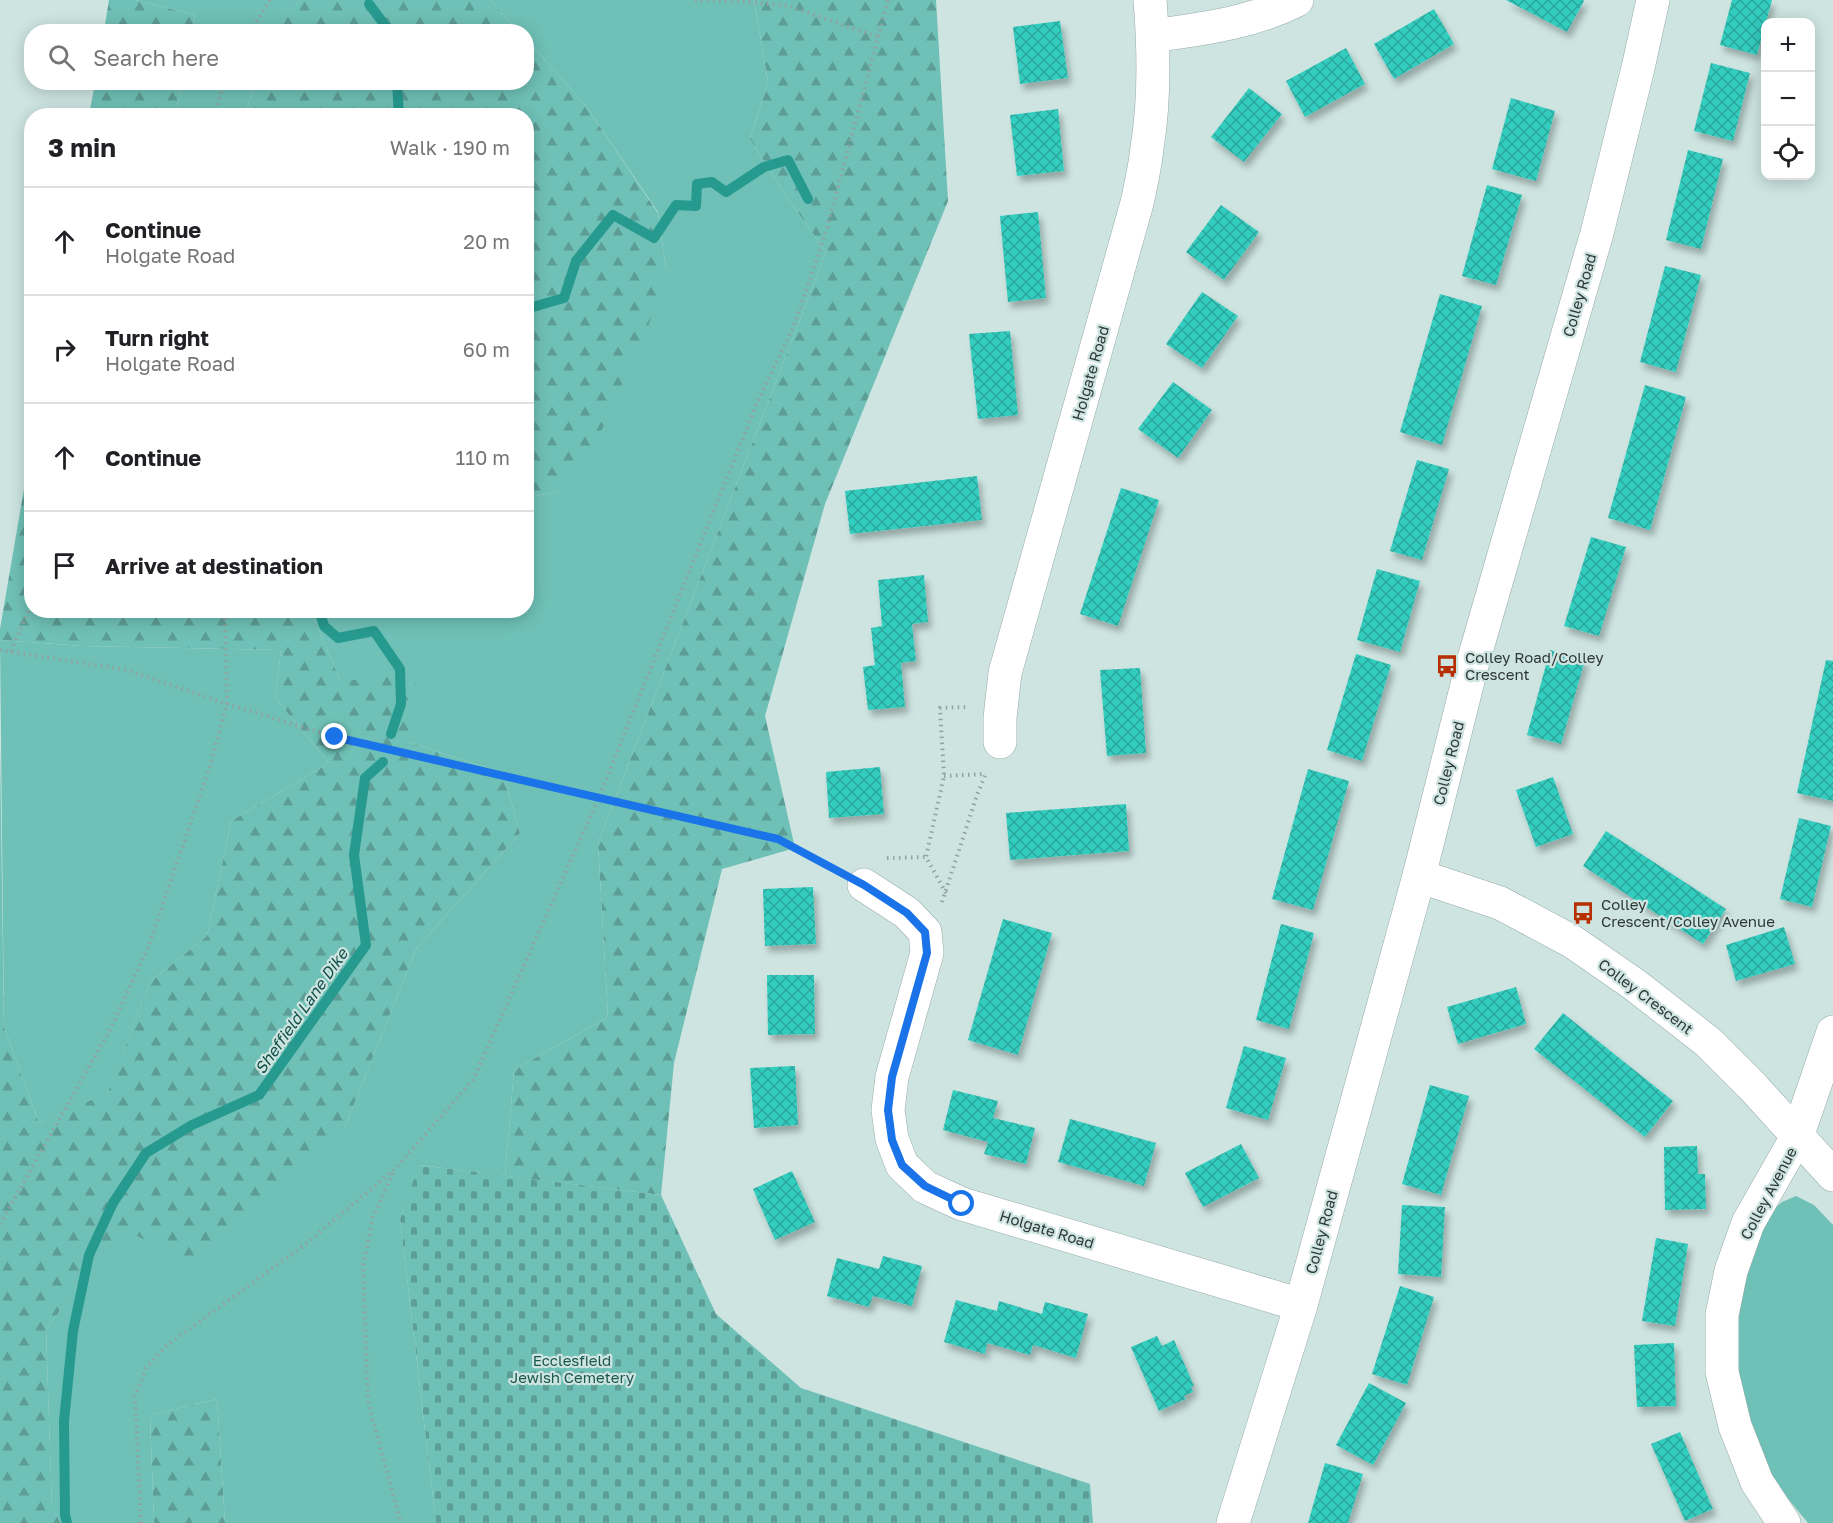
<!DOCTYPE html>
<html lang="en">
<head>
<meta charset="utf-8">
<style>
	:root { --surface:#fff; --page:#f6f6f6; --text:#202124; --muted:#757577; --line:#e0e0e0 }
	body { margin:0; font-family:"Golos Text",sans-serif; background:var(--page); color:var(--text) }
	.controls { position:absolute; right:18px; top:18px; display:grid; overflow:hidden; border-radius:12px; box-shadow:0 3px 15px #0003 }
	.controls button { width:54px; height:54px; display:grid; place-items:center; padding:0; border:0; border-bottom:2px solid var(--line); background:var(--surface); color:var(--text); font:30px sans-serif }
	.stop { position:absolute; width:18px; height:18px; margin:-14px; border:4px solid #1a73e8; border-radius:50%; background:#fff }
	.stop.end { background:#1a73e8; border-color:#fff; box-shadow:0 2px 6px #0008 }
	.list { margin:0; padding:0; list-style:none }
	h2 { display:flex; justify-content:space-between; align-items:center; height:78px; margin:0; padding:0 24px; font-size:26px }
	h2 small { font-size:20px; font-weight:400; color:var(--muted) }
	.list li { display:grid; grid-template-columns:39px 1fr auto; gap:18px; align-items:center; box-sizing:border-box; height:108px; padding:0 24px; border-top:2px solid var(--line) }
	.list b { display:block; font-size:22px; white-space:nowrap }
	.list p { margin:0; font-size:20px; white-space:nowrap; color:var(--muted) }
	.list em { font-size:20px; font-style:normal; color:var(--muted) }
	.icon { flex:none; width:33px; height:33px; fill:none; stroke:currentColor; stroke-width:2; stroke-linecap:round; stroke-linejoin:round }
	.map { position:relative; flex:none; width:1833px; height:1523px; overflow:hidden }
	.search { position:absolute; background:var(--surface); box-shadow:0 3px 15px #0003; left:24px; top:24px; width:510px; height:66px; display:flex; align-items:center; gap:15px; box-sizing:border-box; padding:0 21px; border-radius:24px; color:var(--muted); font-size:22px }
	.panel { position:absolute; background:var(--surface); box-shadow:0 3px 15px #0003; left:24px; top:108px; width:510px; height:510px; border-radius:24px }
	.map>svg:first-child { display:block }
</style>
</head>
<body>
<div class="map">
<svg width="1833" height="1523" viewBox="0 0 1833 1523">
	<defs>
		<pattern id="forest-firs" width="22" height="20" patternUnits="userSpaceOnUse" patternTransform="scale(1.5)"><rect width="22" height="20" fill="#6fc0b6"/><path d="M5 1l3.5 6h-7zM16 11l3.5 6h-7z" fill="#5c9d95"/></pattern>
		<pattern id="cemetery-stones" width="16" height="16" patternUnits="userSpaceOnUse" patternTransform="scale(1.5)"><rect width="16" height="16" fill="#6fc0b6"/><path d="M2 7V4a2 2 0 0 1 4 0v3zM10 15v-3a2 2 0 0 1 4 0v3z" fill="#5c9d95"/></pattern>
		<pattern id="building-cross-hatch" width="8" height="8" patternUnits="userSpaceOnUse" patternTransform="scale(1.5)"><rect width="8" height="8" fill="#33cdbf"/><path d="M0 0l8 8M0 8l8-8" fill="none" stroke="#2ca79c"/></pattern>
		<filter id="shadow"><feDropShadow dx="3.5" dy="6" stdDeviation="3" flood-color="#0004"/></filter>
	</defs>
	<rect width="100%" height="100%" fill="#cde4e0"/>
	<!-- green -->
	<g fill="#6fc0b6">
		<polygon points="135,0 300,0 274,32 192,31 195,15"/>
		<polygon points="490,0 754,0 768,82 750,139 784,193 826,252 598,843 608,1017 514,1070 505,1176 420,1165 400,1219 436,1523 225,1523 217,1399 150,1415 154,1523 61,1523 52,1509 46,1330 120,1227 345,1127 416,949 520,833 503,773 408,742 341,682 311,611 526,610 527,498 559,491 666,268 658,212 585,105 527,40 526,32 519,31"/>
		<polygon points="182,83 182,82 255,83 245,115 175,115"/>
		<polygon points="0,640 83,646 281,650 275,698 329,763 231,821 207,936 150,982 108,1094 39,1123 4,1027"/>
		<polygon points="1796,1196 1814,1205 1833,1225 1833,1523 1808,1523 1767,1473 1738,1399 1737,1308 1751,1247 1766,1216 1782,1202"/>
	</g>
	<!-- forest -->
	<g fill="url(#forest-firs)">
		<polygon points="109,0 135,0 195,15 192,31 104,31"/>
		<polygon points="300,0 490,0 519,31 274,31"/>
		<polygon points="754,0 936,0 948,201 825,504 765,716 795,848 722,869 674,1063 661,1195 505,1176 514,1070 608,1017 598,843 826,252 784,193 750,139 768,82"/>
		<polygon points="527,40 585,105 658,213 666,268 647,330 599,436 559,491 527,498 526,116 422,116 421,112 406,116 245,115 255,83 526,82"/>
		<polygon points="95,83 95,82 182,83 175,115 89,115"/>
		<polygon points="31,448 32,610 311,611 341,682 418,669 408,742 503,773 520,833 416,949 345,1127 190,1261 120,1228 46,1330 52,1508 61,1523 0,1523 0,745 4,1027 39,1123 108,1093 150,982 207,936 231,821 329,763 275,698 281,650 83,646 0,640 0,629"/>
		<polygon points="217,1399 225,1523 154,1523 150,1415"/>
	</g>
	<!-- cemetery -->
	<polygon fill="url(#cemetery-stones)" points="419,1165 661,1195 716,1314 801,1388 1090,1484 1093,1523 436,1523 400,1219"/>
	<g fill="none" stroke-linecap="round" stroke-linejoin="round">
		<!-- stream -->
		<g stroke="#279a8f" stroke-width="10">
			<polyline points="369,4 390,32"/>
			<polyline points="397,82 399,116"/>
			<polyline points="526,309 564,298 576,261 613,215 654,238 676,205 696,206 697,184 712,182 726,192 764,167 788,160 808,199"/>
			<polyline points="319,610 324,626 338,638 374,631 400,669 401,704 391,734"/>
			<polyline points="67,1523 65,1515 64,1421 73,1331 89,1255 113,1203 146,1153 192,1125 259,1095 366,945 354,855 365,778 383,762"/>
		</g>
	</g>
	<!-- building -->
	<g fill="url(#building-cross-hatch)" filter="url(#shadow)">
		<polygon points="1506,0 1583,0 1584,1 1567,32"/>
		<polygon points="1732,0 1772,0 1757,55 1720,45"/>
		<polygon points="1434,9 1454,44 1394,79 1374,44"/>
		<polygon points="1060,21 1068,78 1020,84 1013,27"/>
		<polygon points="1346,48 1365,84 1305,117 1286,81"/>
		<polygon points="1711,63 1750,73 1733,141 1694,131"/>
		<polygon points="1249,88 1282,114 1244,162 1211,137"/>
		<polygon points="1511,98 1555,111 1536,181 1492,169"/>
		<polygon points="1058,109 1064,171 1017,176 1010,115"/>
		<polygon points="1688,150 1723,159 1701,249 1666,240"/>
		<polygon points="1487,185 1522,195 1496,285 1462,276"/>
		<polygon points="1221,205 1259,232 1224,280 1186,252"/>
		<polygon points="1038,212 1046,298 1008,302 1000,216"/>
		<polygon points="1665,266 1701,275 1676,372 1640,362"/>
		<polygon points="1202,292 1238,316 1202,368 1166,344"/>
		<polygon points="1440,294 1482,306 1442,445 1400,432"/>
		<polygon points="1010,331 1018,415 978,419 969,334"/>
		<polygon points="1173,382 1212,410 1178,458 1138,429"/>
		<polygon points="1645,385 1686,397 1650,530 1608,518"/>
		<polygon points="1417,460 1449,469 1422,560 1390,551"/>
		<polygon points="977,476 982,520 850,534 845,491"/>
		<polygon points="1121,488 1159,500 1118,626 1080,614"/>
		<polygon points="1591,537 1626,547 1599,636 1564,626"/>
		<polygon points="1377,569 1420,581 1400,652 1357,640"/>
		<polygon points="924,575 928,622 912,624 916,661 901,663 905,707 868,710 863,667 875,665 871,628 882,626 878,580"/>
		<polygon points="1550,650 1585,660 1561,744 1527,735"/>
		<polygon points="1356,654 1391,665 1362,761 1327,750"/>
		<polygon points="1826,660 1833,661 1833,801 1797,793"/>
		<polygon points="1140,668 1146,753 1107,756 1100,670"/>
		<polygon points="880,767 884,814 829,818 826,772"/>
		<polygon points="1308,769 1349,781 1313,910 1272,899"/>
		<polygon points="1553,777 1573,834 1536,847 1516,790"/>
		<polygon points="1126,804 1129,851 1010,860 1006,813"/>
		<polygon points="1799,818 1831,826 1812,907 1780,899"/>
		<polygon points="1606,831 1726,909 1703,944 1583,866"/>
		<polygon points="813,887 816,944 765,946 763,889"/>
		<polygon points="1003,919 1052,933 1018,1055 968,1040"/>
		<polygon points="1281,924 1314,933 1289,1029 1256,1020"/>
		<polygon points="1784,927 1795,964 1736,981 1726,945"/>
		<polygon points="767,975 814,975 815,1034 768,1035"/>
		<polygon points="1516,987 1526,1024 1458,1044 1447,1007"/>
		<polygon points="1563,1013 1673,1101 1645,1137 1534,1049"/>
		<polygon points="1244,1046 1286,1058 1268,1120 1226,1108"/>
		<polygon points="795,1066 798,1125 754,1128 750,1068"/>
		<polygon points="1430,1085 1469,1096 1441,1195 1402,1184"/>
		<polygon points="953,1090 998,1101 993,1118 1035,1128 1026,1164 984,1154 988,1142 943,1130"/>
		<polygon points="1070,1119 1156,1143 1144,1186 1058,1162"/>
		<polygon points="1241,1144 1259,1178 1203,1207 1185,1173"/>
		<polygon points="1697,1146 1698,1174 1705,1174 1706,1209 1665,1210 1664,1147"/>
		<polygon points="792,1171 815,1222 775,1240 753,1189"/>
		<polygon points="1402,1205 1445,1207 1441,1277 1398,1274"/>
		<polygon points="1656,1238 1688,1244 1675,1326 1642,1321"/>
		<polygon points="883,1256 922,1266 912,1306 873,1296 869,1307 827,1296 837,1258 879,1269"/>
		<polygon points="1400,1286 1434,1297 1407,1385 1372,1374"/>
		<polygon points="956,1300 997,1311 999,1301 1042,1314 1045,1302 1088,1314 1076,1358 1033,1345 1030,1355 987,1343 985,1354 944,1342"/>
		<polygon points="1157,1336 1162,1346 1174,1340 1194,1386 1191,1387 1193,1392 1184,1396 1186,1399 1159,1411 1131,1347"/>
		<polygon points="1674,1343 1676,1406 1637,1407 1634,1345"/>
		<polygon points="1369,1383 1406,1403 1373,1465 1336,1445"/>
		<polygon points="1680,1432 1713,1509 1685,1521 1651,1444"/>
		<polygon points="1325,1463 1363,1474 1348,1523 1308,1523"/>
	</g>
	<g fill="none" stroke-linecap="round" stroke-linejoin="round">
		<!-- street casing -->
		<g stroke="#96aca9" stroke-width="34">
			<g id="street">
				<path d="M 1153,36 C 1202,29 1252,23 1297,0"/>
				<path d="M 1000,742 L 1000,718 L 1005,673 L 1137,203 C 1141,185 1145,167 1147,148 C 1155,100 1154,49 1150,0"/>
				<polyline points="1419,876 1500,903 1573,942 1635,985 1708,1042 1753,1087 1833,1175"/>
				<polyline points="864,885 907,913 925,932 927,953 892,1077 888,1110 892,1139 902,1165 925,1187 962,1204 1301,1305"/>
				<polyline points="1233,1523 1301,1305 1419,876 1471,669 1597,233 1638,68 1653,0"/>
				<polyline points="1784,1523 1757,1482 1735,1426 1722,1372 1722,1315 1731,1271 1748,1223 1797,1137 1833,1032"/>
			</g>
		</g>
		<!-- path -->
		<g stroke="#91a29f" stroke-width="4" stroke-dasharray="1.5 4.5" stroke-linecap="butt">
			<polyline points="695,0 738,1 789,6 878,37"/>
			<polyline points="250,32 270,0"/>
			<polyline points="213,116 225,82"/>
			<polyline points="0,650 127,670 227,704 335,737 778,839 835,869"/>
			<polyline points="11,651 32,603"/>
			<polyline points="944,776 986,774"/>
			<polyline points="887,858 926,857"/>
			<polyline points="946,893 926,857 944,776 940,708 968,707"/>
			<polyline points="942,902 977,795 986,773"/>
			<polyline points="393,1173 373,1217 363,1266 368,1402 401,1523"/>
			<polyline points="0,1224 111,1028 149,945 210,766 227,704 225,610"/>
			<polyline points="141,1523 135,1396 146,1368 166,1346 303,1246 395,1169 473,1080 599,797 756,405 794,326 827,228 888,0"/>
		</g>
		<!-- street -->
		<use href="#street" stroke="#fff" stroke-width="33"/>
	</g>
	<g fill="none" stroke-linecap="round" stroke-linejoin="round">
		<!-- route -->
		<polyline stroke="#1a73e8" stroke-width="8" points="335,737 778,839 864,885 907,913 925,932 927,953 892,1077 888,1110 892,1140 902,1165 925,1186 962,1204"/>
	</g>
	<!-- icons -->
	<defs>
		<g id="bus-bare" transform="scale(1.8)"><path d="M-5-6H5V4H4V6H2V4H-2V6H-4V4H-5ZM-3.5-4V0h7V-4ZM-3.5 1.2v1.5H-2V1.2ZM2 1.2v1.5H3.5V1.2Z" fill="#b72e00" stroke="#cde4e0" stroke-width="2.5" paint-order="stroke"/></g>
	</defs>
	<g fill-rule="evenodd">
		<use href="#bus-bare" x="1447" y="666"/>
		<use href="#bus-bare" x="1583" y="913"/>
	</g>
	<g text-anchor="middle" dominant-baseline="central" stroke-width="4.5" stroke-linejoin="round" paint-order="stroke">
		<!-- street labels -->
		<g font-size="15" fill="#2f3836" stroke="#cde4e0">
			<text transform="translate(1579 295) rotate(-74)">Colley Road</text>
			<text transform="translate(1090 373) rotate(-74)">Holgate Road</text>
			<text transform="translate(1448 763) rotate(-76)">Colley Road</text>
			<text transform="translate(1646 996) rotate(37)">Colley Crescent</text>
			<text transform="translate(1768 1193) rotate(-62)">Colley Avenue</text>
			<text transform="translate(1047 1229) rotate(17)">Holgate Road</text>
			<text transform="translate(1321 1232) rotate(-75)">Colley Road</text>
		</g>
		<!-- poi labels -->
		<g font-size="15" fill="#2f3836" stroke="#cde4e0" text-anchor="start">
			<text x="1465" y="657">Colley Road/Colley<tspan x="1465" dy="17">Crescent</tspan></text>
			<text x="1601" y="904">Colley<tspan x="1601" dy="17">Crescent/Colley Avenue</tspan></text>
		</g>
		<!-- park labels -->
		<g font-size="15" fill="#1b5751" stroke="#cde4e0">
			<text x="572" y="1360">Ecclesfield<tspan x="572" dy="17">Jewish Cemetery</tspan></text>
		</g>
		<!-- water labels -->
		<g font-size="16" font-style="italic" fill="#11504a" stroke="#cde4e0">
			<text transform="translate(301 1011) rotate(-55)">Sheffield Lane Dike</text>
		</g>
	</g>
</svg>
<div class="controls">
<button>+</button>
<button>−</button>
<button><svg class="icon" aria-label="locate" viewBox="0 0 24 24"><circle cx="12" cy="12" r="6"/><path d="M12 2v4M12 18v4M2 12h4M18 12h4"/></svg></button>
</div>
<div class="stop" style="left:962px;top:1204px"></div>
<div class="stop end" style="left:335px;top:737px"></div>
<div class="search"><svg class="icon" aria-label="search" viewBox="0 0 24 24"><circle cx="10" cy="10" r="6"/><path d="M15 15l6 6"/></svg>Search here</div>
<section class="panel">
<h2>3 min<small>Walk · 190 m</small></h2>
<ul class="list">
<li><svg class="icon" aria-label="ahead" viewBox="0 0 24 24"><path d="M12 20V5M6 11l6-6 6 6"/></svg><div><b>Continue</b><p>Holgate Road</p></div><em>20 m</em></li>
<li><svg class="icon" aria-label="right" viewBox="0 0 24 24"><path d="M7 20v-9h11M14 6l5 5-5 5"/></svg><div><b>Turn right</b><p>Holgate Road</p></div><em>60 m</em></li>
<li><svg class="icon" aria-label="ahead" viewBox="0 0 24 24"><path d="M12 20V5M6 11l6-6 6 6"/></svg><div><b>Continue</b></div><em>110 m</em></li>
<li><svg class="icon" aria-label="arrive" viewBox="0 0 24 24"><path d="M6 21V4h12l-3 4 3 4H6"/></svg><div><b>Arrive at destination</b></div></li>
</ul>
</section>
</div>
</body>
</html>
